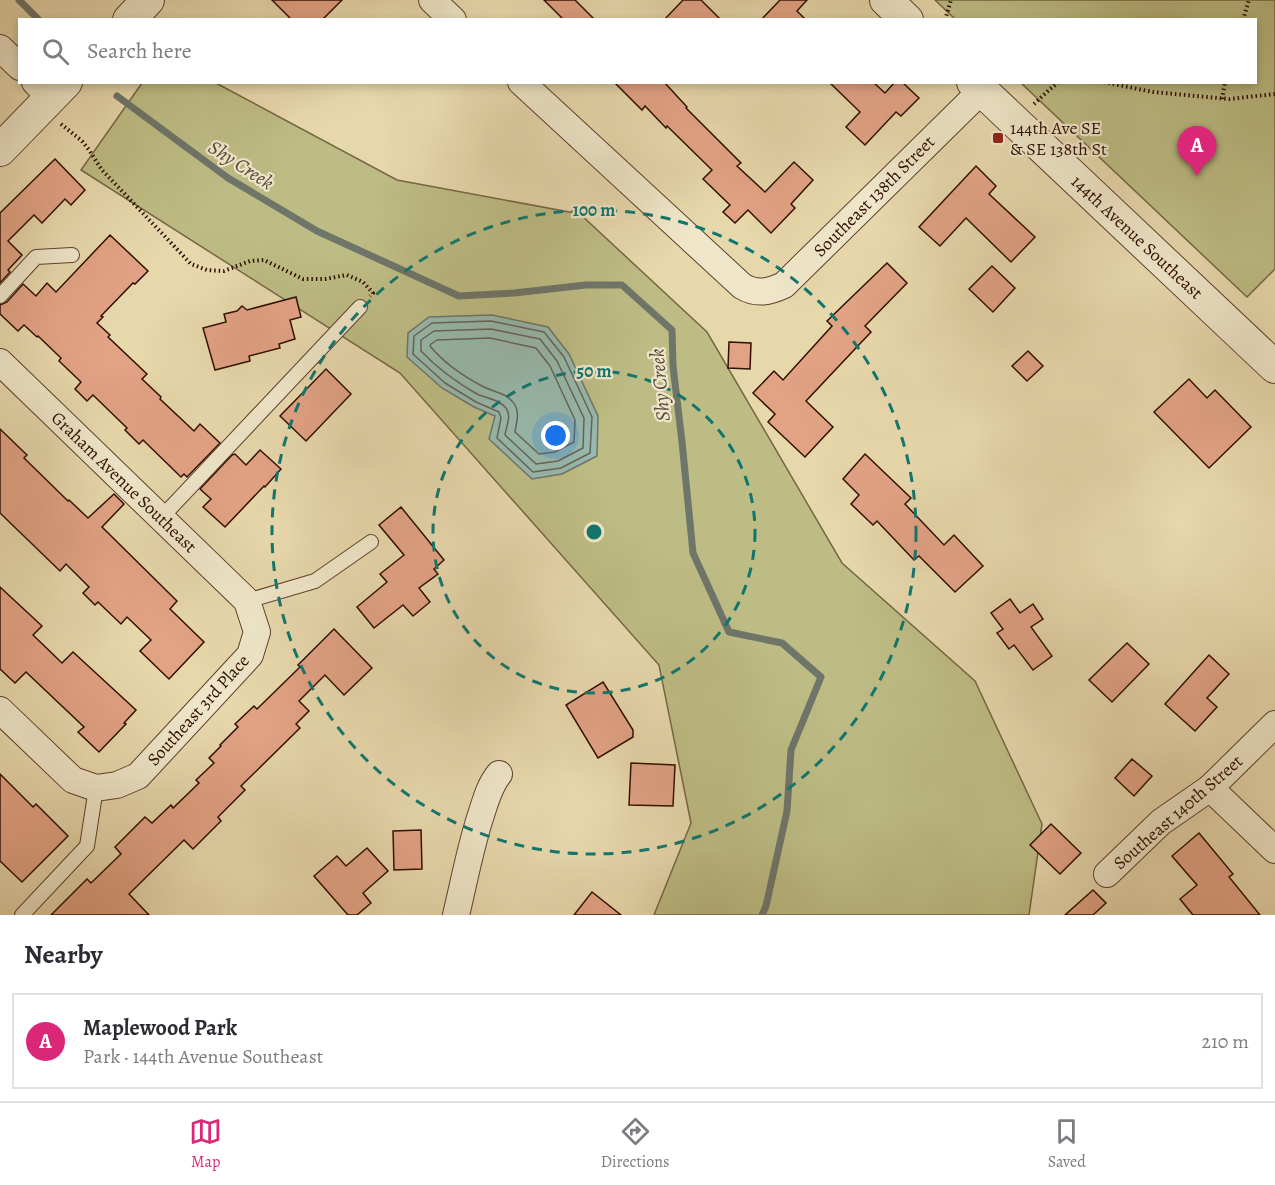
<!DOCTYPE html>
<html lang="en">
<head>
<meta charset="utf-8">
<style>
	:root { --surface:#fff; --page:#f7f7f7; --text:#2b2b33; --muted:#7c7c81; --line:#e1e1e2; --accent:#db2777 }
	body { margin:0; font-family:Alegreya,serif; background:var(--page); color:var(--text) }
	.you { position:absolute; left:556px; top:436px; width:21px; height:21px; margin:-15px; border:4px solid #fff; border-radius:50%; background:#1a73e8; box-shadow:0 0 0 9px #1a73e833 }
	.badge { display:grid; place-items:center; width:39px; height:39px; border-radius:50%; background:var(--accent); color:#fff; font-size:20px; font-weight:700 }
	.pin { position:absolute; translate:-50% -50px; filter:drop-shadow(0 2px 3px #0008) }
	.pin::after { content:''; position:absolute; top:32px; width:21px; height:18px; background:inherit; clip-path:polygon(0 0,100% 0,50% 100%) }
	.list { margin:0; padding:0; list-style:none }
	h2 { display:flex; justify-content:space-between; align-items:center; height:78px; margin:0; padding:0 24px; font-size:26px }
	h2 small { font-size:20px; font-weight:400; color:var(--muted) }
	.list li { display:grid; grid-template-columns:39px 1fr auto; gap:18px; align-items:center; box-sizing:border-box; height:96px; margin:0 12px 12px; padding:0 12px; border:2px solid var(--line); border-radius:0px }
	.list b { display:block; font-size:22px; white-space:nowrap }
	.list p { margin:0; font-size:20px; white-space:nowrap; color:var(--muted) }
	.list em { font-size:20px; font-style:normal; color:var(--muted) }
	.icon { flex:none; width:33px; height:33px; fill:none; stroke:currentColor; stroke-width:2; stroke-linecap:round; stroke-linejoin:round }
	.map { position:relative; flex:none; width:1275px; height:915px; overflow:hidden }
	.search { position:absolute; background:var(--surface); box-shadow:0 3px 9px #0003; left:18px; right:18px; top:18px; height:66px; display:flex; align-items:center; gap:15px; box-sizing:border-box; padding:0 21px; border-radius:0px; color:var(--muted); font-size:22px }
	.sheet { height:186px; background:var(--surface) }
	nav { display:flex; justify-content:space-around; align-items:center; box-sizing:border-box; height:84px; border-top:2px solid var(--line); background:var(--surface); font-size:16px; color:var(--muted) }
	nav a { display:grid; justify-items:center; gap:3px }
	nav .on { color:var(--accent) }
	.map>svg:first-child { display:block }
</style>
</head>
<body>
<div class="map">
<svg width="1275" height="915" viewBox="0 0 1275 915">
	<rect width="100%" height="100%" fill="#e7d8ac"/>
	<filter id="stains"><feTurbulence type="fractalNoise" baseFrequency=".00333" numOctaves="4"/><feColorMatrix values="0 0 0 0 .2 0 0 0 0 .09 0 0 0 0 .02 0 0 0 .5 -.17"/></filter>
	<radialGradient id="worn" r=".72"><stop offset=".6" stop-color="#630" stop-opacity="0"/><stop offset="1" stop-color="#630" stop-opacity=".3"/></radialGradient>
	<!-- green -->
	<g fill="#bdbc84" stroke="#766644" stroke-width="1.5">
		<polygon points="935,0 1275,0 1275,269 1247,297 1021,83 1256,82 1256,20 955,19"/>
		<polygon points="142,83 216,83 397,180 580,214 707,332 842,563 975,681 1042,824 1029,915 654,915 691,823 659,665 400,373 81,170"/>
	</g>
	<!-- water -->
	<polygon fill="#97b9ad" stroke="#6e7569" stroke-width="1.5" points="492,315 548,327 569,354 598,416 597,456 562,474 532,479 489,439 495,416 474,407 442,388 407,357 408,333 429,317"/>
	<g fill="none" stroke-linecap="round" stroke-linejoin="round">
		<!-- shore -->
		<g stroke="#646458" stroke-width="1.5">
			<polygon points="491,321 544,332 564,357 592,417 590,453 561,468 533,472 497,438 501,418 499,412 476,402 445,383 413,354 414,336 432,323"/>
			<path d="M 491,329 L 540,339 L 557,361 L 584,418 L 583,448 L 558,461 L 536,464 L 505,435 C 506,427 512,416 506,408 C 500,400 486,398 477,394 C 456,382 437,368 421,351 L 421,340 L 434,331 Z"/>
			<path d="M 490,338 L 536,348 L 550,366 L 575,420 L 574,442 L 555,452 L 539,454 L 515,432 C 516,423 520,414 515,405 C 508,393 493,392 482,386 C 463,376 444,363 430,346 L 431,344 L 437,340 Z"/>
		</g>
		<!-- stream -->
		<g stroke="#6e7569" stroke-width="7">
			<polyline points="19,0 39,20"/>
			<polyline points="117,96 228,178 317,231 459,296 514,293 586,285 622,285 672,330 673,366 682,442 693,553 729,632 782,643 821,677 791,750 787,811 766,906 762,915"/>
		</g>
	</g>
	<!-- building -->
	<g fill="#e2a385" stroke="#300f03" stroke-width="1.5">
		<polygon points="272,0 342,0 322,20 292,20"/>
		<polygon points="544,0 575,0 595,20 564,20"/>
		<polygon points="683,0 701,0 721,20 664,20"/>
		<polygon points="780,0 807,0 797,11 806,20 761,20"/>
		<polygon points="614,82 664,82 687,107 686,108 741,163 737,166 765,192 794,162 813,180 791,204 795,208 771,233 748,210 735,223 723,212 730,205 703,179 712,170 667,126 666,128 645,106 642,110"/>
		<polygon points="829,82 873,82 885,93 895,82 902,82 919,98 901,116 896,112 865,145 846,127 860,112"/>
		<polygon points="55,159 85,190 71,205 65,199 42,223 34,215 8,241 22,255 8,270 10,272 0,283 0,213"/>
		<polygon points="976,166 996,186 989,194 1035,237 1011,262 966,218 940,246 919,227"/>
		<polygon points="110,235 148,271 135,284 133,283 101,316 103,317 97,323 110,335 108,337 147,374 142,379 161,397 160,399 194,431 200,424 220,443 187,477 184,474 181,477 143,440 139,444 125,430 127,428 93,395 87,401 75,389 81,382 59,361 61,358 38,336 37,337 24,325 18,331 0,314 0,305 7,302 23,284 36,296 47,283 56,292"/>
		<polygon points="887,263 907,283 865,326 871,332 806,401 833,427 805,457 768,422 775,414 753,393 774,371 783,380 832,326 827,321"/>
		<polygon points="992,266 1015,288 993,312 969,289"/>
		<polygon points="296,297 301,317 290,320 295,339 279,344 280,348 249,356 250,361 215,370 203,328 226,322 224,314 237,311 242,306 247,310"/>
		<polygon points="729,342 751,343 750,369 728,368"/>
		<polygon points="1028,351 1043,366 1027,381 1012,366"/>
		<polygon points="326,369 351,394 306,441 280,416"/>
		<polygon points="1189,379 1207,398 1215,390 1251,427 1209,468 1154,412"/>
		<polygon points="0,429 27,455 24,458 68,501 69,500 88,518 114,494 124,504 102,527 177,601 170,609 204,642 169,679 140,651 151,640 127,617 121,624 98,602 95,605 83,593 89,587 66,564 60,571 0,513"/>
		<polygon points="260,450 281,469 265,487 264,486 225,527 203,507 211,499 200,489 232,455 235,454 246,465"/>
		<polygon points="865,454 911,498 905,504 944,545 954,535 983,566 955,592 919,556 914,560 877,521 873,525 851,504 859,495 843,479"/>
		<polygon points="401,507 444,560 434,569 438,574 419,588 430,602 413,616 403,605 374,628 357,607 387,582 380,574 404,555 379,525"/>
		<polygon points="0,587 42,626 33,635 62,663 73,652 136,710 124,723 126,724 99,752 78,732 84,727 26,672 15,683 0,669"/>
		<polygon points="1010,599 1020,613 1033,604 1043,619 1031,627 1052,656 1033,670 1014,645 1009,649 997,633 1003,629 991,613"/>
		<polygon points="334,629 372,668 344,695 325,675 299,701 309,711 296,724 300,728 241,786 245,790 218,817 221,821 193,849 184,840 129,894 149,915 51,915 87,879 91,883 121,854 115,847 145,817 152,823 171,805 173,808 199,783 196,780 214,763 209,758 221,746 220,745 238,727 235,724 254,706 257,709 300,667 298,665"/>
		<polygon points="1127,643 1149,664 1112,702 1089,680"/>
		<polygon points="1209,655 1229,674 1207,698 1217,707 1195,731 1165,704"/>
		<polygon points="603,682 633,730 633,737 598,758 566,705"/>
		<polygon points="1132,759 1152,776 1134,796 1115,778"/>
		<polygon points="631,763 675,765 673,806 629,805"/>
		<polygon points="0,774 33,807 36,804 68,836 22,882 0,861"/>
		<polygon points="1051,824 1081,853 1060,874 1030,845"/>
		<polygon points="421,830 422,869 394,870 393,831"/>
		<polygon points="1199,833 1233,874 1229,877 1260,915 1193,915 1180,899 1197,885 1172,856"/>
		<polygon points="367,848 388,871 363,893 371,903 357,915 348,915 314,876 337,856 346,866"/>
		<polygon points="1093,890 1106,903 1093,915 1065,915"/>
		<polygon points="592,892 621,915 574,915"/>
	</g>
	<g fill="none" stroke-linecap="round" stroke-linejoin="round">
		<!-- service casing -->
		<g stroke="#5e412d" stroke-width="16">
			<g id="service">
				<polyline points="0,296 36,257 72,255"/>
				<polyline points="161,518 360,307"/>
				<polyline points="247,601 315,581 371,542"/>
				<polyline points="22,915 87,846 96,788"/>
			</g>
		</g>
		<!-- minor casing -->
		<g stroke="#5e412d" stroke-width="28">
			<g id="minor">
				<polyline points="432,0 453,20"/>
				<polyline points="0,48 20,67"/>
				<polyline points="35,82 51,98"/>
				<path d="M 521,82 L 742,286 C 757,295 769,292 784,285 L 982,90"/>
				<polyline points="0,362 247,601 257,632 250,655 138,776 117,785 96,788 73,780 0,710"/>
				<polyline points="1210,788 1275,850"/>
				<polyline points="1107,874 1161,822 1210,788 1275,724"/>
				<path d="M 456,915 C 464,882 470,849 480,818 C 485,803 489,786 499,774"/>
			</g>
		</g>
		<!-- tertiary casing -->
		<g stroke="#5e412d" stroke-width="34">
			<g id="tertiary">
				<polyline points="886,0 907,20"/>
				<polyline points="129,20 148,0"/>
				<polyline points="973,82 1275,367"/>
				<polyline points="0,150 66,82"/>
			</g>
		</g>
		<!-- path -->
		<g stroke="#300f03" stroke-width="4" stroke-dasharray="1.5 3" stroke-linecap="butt">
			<polyline points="945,20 951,0"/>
			<polyline points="1243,20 1249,0"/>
			<polyline points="1104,82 1153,92 1229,99 1275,94"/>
			<polyline points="1222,99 1225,82"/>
			<polyline points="1034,104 1050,89 1059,82"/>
			<polyline points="61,124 82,141 89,150 102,170 191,264 207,270 224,271 250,261 264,260 303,279 325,279 347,275 363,282 373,293 370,296"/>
		</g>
		<!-- service -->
		<use href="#service" stroke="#efe6c9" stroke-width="14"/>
		<!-- minor -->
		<use href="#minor" stroke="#efe6c9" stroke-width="26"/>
		<!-- tertiary -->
		<use href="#tertiary" stroke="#efe6c9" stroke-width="32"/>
	</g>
	<!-- distance rings -->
	<g fill="none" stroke="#0f766e" stroke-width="3" stroke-dasharray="10 8">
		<circle cx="594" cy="532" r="161"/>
		<circle cx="594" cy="532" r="322"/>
	</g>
	<!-- markers -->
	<rect fill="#8f2418" stroke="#efe6c9" stroke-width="2" x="992" y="132" width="12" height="12" rx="3"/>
	<g text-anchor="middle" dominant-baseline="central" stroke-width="4.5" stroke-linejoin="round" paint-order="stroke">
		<!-- poi labels -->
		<g font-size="18" fill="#300f03" stroke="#efe6c9" text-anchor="start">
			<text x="1010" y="128">144th Ave SE<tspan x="1010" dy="21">&amp; SE 138th St</tspan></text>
		</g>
		<!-- street labels -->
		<g font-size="18" fill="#300f03" stroke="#efe6c9">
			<text transform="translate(874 196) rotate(-45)">Southeast 138th Street</text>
			<text transform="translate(1137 237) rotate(43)">144th Avenue Southeast</text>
			<text transform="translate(124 482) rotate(44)">Graham Avenue Southeast</text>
			<text transform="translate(198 710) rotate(-48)">Southeast 3rd Place</text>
			<text transform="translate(1178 812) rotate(-41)">Southeast 140th Street</text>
		</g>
		<!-- water labels -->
		<g font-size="20" font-style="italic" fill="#544a3e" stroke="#efe6c9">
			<text transform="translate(241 165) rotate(33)">Shy Creek</text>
			<text transform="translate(660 385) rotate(-95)">Shy Creek</text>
		</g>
	</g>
	<circle cx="594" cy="532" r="9" fill="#0f766e" stroke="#efe6c9" stroke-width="3"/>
	<g font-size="18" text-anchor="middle" font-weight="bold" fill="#0f766e" stroke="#efe6c9" stroke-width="4.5" stroke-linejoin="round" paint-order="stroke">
		<text x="594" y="216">100 m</text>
		<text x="594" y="377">50 m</text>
	</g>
	<rect width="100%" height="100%" filter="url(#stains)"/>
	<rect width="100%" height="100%" fill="url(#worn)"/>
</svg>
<div class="you"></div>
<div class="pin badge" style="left:1197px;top:176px">A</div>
<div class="search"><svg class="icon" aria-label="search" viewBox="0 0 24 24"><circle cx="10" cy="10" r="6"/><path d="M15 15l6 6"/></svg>Search here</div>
</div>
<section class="sheet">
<h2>Nearby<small></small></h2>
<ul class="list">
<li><span class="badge">A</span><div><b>Maplewood Park</b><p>Park · 144th Avenue Southeast</p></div><em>210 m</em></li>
</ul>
</section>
<nav>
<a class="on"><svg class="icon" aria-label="map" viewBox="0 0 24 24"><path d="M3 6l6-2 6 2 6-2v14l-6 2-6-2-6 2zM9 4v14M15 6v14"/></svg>Map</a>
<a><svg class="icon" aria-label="directions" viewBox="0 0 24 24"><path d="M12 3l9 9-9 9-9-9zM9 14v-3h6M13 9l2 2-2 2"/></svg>Directions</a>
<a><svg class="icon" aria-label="saved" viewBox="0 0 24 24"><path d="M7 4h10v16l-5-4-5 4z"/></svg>Saved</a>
</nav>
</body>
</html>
